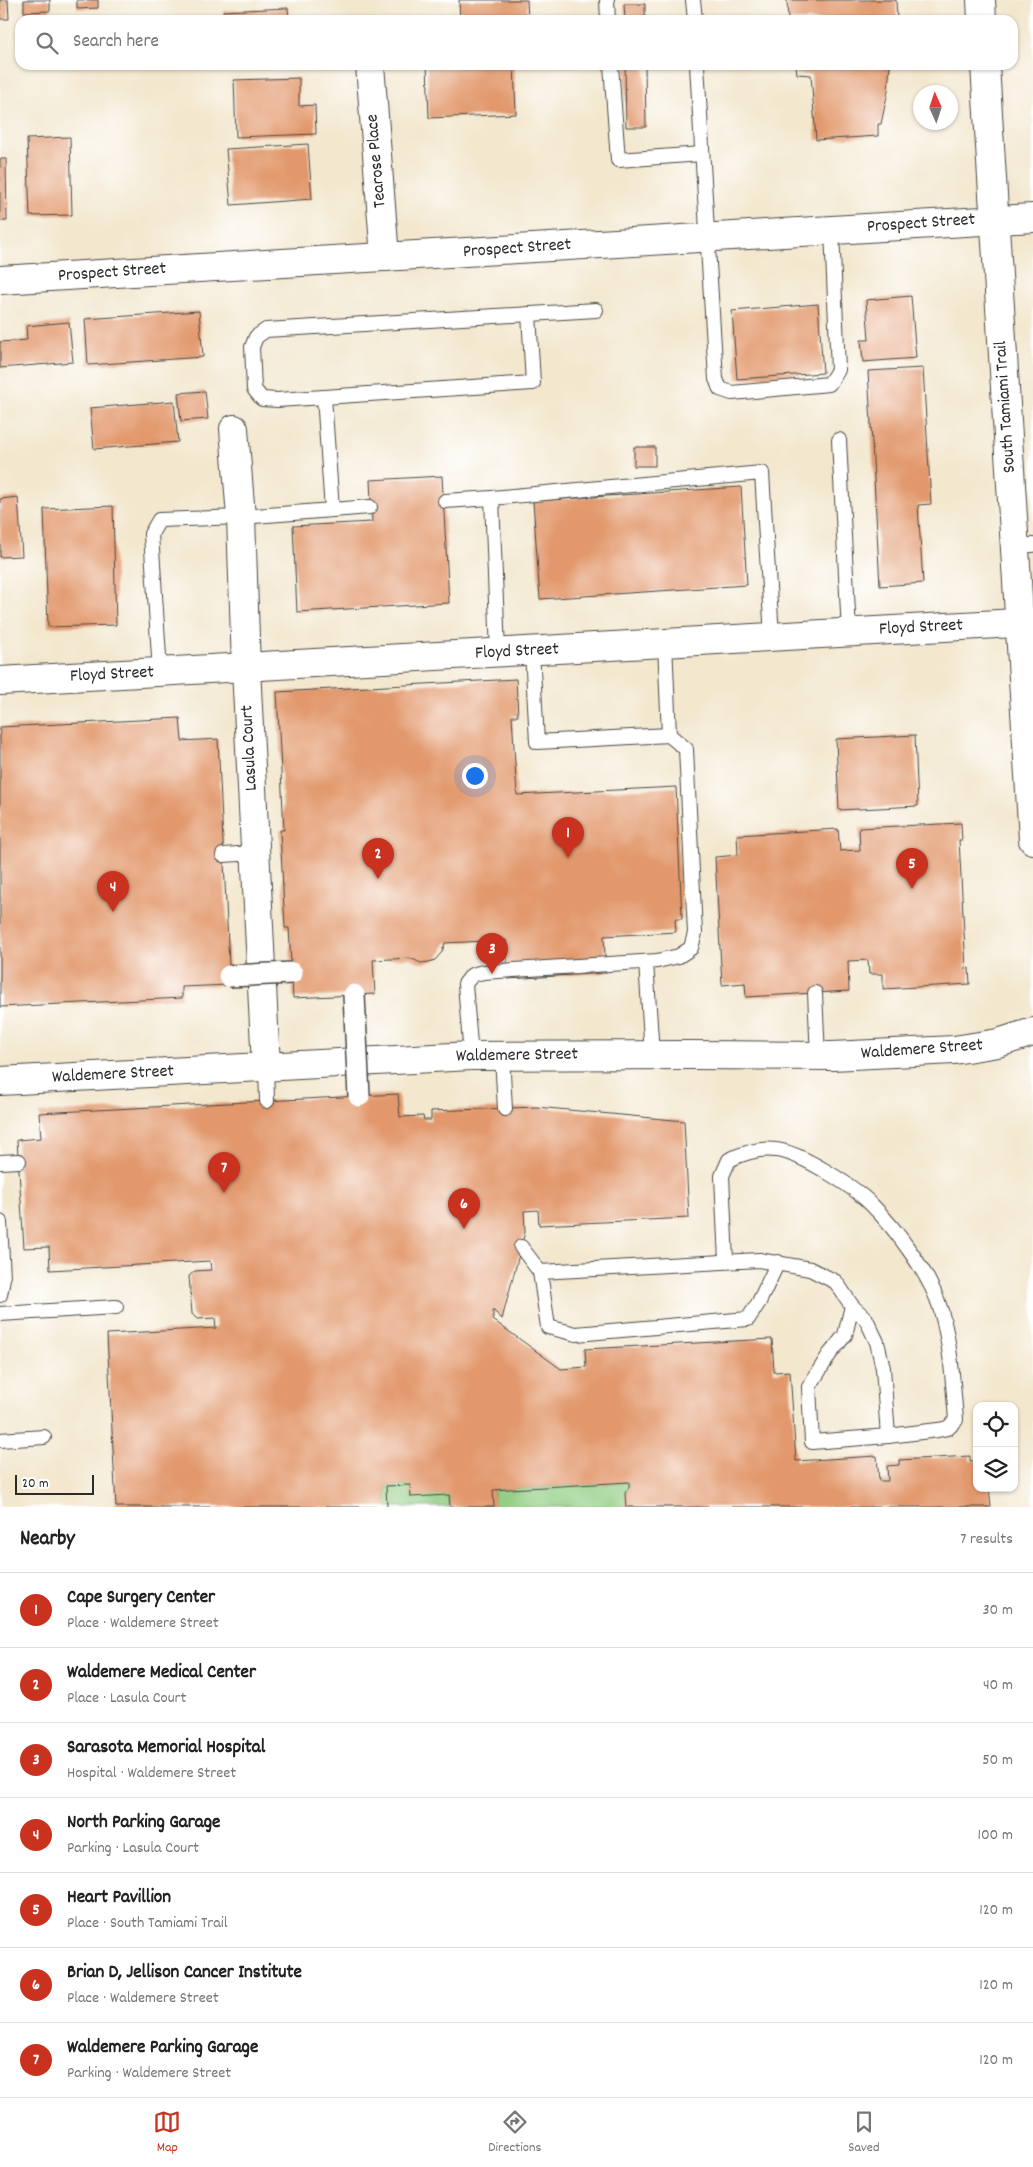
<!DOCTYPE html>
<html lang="en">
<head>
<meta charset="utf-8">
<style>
	:root { --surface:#fff; --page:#f6f6f6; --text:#222; --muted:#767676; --line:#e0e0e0; --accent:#c8321e }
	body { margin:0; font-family:Dekko,sans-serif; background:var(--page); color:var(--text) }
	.controls { position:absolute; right:15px; bottom:15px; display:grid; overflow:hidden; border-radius:10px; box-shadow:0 1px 4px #0004 }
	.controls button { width:45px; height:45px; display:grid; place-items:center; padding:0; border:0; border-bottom:1px solid var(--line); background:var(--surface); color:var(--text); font:25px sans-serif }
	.compass { position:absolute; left:913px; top:85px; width:45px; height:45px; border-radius:50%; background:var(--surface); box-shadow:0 1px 4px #0004; rotate:357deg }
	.scale { position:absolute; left:15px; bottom:12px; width:79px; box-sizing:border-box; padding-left:5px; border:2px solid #2b2b2b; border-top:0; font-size:14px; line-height:18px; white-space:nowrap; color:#2b2b2b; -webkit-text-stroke:4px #fff; paint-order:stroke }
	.you { position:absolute; left:474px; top:775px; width:18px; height:18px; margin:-12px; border:4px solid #fff; border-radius:50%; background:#1a73e8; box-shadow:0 0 0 8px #1a73e833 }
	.badge { display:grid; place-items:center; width:32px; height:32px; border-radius:50%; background:var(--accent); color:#fff; font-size:16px; font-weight:700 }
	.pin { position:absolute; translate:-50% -41px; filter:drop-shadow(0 1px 2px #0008) }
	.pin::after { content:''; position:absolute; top:26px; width:18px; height:15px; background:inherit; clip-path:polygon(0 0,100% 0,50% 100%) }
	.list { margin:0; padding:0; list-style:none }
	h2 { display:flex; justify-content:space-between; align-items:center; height:65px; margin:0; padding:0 20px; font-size:21px }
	h2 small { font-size:16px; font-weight:400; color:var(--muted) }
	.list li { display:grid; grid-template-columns:32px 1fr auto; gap:15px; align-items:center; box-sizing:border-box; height:75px; padding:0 20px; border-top:1px solid var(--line) }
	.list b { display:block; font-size:19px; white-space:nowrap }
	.list p { margin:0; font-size:16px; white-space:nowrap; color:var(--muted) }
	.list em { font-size:16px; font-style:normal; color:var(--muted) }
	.icon { flex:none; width:28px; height:28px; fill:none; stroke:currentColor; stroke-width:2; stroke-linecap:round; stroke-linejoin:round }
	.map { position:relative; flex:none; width:1033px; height:1507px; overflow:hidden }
	.search { position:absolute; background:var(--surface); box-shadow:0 1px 4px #0004; left:15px; right:15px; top:15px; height:55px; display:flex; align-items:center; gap:12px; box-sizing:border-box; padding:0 18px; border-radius:15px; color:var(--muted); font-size:19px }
	.sheet { height:590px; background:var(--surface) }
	nav { display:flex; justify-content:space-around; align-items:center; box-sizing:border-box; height:70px; border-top:1px solid var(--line); background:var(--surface); font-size:14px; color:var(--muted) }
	nav a { display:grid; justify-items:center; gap:2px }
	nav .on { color:var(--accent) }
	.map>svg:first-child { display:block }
</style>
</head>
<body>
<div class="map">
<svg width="1033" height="1507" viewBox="0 0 1033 1507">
	<rect width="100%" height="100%" fill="#fff"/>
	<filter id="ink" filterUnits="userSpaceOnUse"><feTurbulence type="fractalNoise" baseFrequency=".02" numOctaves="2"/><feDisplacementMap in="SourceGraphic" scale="10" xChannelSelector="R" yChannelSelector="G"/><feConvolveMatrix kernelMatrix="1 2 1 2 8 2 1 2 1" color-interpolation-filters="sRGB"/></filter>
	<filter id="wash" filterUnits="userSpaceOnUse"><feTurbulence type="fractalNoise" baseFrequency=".0096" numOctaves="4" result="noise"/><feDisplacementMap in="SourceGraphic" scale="20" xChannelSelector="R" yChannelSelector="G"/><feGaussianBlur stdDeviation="1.12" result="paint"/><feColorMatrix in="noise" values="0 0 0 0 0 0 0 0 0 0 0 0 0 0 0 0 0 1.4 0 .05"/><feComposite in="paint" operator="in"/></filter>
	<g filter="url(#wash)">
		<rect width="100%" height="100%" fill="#f3e7ce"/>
		<!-- green -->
		<g fill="#90cc81" stroke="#5e7c56">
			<polygon points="629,1482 629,1487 625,1493 626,1507 494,1507 493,1490"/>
			<polygon points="410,1485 449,1495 450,1507 387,1507 386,1486"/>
		</g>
		<g id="blocks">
			<!-- building -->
			<g fill="#e2986c">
				<polygon points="0,0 8,0 9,19 0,19"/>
				<polygon points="24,0 50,0 50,11 24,12"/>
				<polygon points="77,0 98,0 98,8 77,9"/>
				<polygon points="459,0 527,0 528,20 460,20"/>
				<polygon points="787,0 896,0 897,20 788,20"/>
				<polygon points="624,4 645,4 645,20 625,20"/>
				<polygon points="288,8 289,20 224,20 223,11"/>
				<polygon points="226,65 267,65 267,67 226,68"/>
				<polygon points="427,65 514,65 516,114 429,118"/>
				<polygon points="625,65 645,65 646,127 626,127"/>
				<polygon points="796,65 890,65 888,91 881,124 878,124 878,136 816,140 811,75 797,74"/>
				<polygon points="299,78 299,106 315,105 316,134 236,137 234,80"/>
				<polygon points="70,137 72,215 30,216 27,139"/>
				<polygon points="308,144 312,199 231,205 226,149"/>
				<polygon points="0,159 6,159 7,221 0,221"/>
				<polygon points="911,296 916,358 863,362 861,340 869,340 866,300"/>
				<polygon points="818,304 823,373 737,379 732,311"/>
				<polygon points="199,311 203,357 88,365 85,319"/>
				<polygon points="69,322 73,362 0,368 0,342 27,340 26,326"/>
				<polygon points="923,368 931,504 918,505 923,583 880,586 868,371"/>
				<polygon points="205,391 208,419 181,421 178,393"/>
				<polygon points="174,401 178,442 94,449 90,408"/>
				<rect x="634" y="447" width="21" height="19"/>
				<polygon points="442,476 449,603 297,612 293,526 372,522 370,480"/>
				<polygon points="741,487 747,585 540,599 533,501"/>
				<polygon points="18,497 22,556 0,557 0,499"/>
				<polygon points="113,506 116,625 48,627 44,509"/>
				<polygon points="516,679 518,716 512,716 517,795 676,787 682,919 675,919 676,932 604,936 606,973 508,979 506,940 445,943 442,952 435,960 429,962 421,963 410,958 373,960 375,994 293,998 289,928 285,928 280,830 284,830 277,692"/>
				<polygon points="180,718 182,741 218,739 230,985 182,987 182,998 0,1007 0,727"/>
				<polygon points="915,735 918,806 839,810 836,739"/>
				<polygon points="961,823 962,840 959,840 966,969 969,968 970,984 883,989 883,974 869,974 868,960 848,961 849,991 746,997 745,983 722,985 715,857 738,855 737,835 838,829 840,851 860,850 859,828"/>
				<polygon points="398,1094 400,1117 423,1116 424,1120 431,1120 431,1111 537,1107 684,1121 689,1218 539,1225 538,1210 524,1211 525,1232 502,1319 493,1310 493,1320 561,1369 586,1367 585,1349 772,1339 774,1372 790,1371 796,1461 877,1456 879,1481 888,1481 887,1466 899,1465 899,1460 970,1456 970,1461 977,1460 977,1488 989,1488 991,1507 626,1507 625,1493 629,1487 629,1482 493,1490 494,1507 450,1507 449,1495 411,1497 410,1485 386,1486 387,1507 116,1507 107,1334 216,1328 215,1318 197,1319 192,1314 189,1276 195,1271 211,1270 210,1261 50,1270 49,1247 24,1248 17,1140 41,1138 39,1113"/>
			</g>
		</g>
	</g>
	<g filter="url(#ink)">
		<use href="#blocks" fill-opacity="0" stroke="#494743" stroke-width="1"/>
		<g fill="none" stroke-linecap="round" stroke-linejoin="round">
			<!-- service casing -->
			<g stroke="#494743" stroke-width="16">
				<g id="service">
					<polyline points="607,0 608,20"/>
					<polyline points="693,0 695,20"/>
					<polyline points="611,65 618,160 702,154"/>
					<polyline points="697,65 716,379 720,389 732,393 829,384 838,370 832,230"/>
					<polyline points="324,397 533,383 529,314"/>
					<polyline points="839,440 849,632"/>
					<polyline points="445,501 492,498"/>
					<polyline points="332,510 370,507"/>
					<polyline points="1015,545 1033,545"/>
					<polyline points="532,651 537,742 669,735 665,643"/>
					<polyline points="498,653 492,498 762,473 772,637"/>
					<polyline points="160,672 151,534 159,520 241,517 332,510 324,397 277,400 262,399 254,389 252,347 256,337 266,330 596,310"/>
					<polyline points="223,855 255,853"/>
					<polyline points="646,962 652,1055"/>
					<polyline points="815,993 818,1056"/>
					<polyline points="471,1056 465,984 472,975 483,972 657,961 679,956 691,948 695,933 686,749 669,735"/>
					<polyline points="502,1056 505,1109"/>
					<polyline points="266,1066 267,1101"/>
					<polyline points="0,1162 19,1161"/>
					<polyline points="0,1222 3,1278 0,1295"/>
					<polyline points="521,1247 540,1272 548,1327 576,1334 748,1319 759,1302 778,1262"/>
					<path d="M 726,1261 L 722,1176 L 729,1160 C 745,1152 759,1148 776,1150 C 800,1152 854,1187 871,1204 C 896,1229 932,1277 941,1311 C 951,1345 953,1384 956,1420 L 948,1428 L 938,1430 L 888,1436 L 812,1442 L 809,1387 L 829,1355 L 845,1335 L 852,1306"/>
					<polyline points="540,1272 759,1260 810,1269 836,1282 852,1306 866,1319 877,1342 883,1368 888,1436"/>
					<polyline points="0,1314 116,1307"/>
					<polyline points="0,1440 44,1437"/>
				</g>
			</g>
			<!-- minor casing -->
			<g stroke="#494743" stroke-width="30">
				<g id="minor">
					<polyline points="370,65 385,257"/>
					<polyline points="0,280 1033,218"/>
					<polyline points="234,429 241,517 246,668 266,1066"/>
					<polyline points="0,681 1033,622"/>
					<polyline points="0,1081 471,1056 690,1055 832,1056 954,1050 998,1043 1033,1032"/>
				</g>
			</g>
			<!-- primary casing -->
			<g stroke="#494743" stroke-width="30">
				<g id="primary">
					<polyline points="981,0 982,20"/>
					<polyline points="985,65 1033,840"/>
				</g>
			</g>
			<!-- service -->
			<use href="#service" stroke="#fff" stroke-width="14"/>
			<!-- minor -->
			<use href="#minor" stroke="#fff" stroke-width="28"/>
			<!-- primary -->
			<use href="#primary" stroke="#fff" stroke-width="28"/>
			<!-- pedestrian-bridge casing -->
			<g stroke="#494743" stroke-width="24" stroke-linecap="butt">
				<g id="pedestrian-bridge">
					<polyline points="229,976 292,973"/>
					<polyline points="354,995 359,1096"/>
				</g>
			</g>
			<!-- pedestrian-bridge -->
			<use href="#pedestrian-bridge" stroke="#fff" stroke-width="21"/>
		</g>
	</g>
	<g text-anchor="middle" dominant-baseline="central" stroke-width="5" stroke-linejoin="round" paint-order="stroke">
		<!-- street labels -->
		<g font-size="18" fill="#2b2b2b" stroke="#fff">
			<text transform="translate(377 161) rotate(-95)">Tearose Place</text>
			<text transform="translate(921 224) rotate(-4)">Prospect Street</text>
			<text transform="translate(517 249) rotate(-4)">Prospect Street</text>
			<text transform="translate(112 273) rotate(-4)">Prospect Street</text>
			<text transform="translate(1006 407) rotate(-94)">South Tamiami Trail</text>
			<text transform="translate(921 628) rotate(-3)">Floyd Street</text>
			<text transform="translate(517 652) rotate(-3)">Floyd Street</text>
			<text transform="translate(112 675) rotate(-3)">Floyd Street</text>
			<text transform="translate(250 748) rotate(-93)">Lasula Court</text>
			<text transform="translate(922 1050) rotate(-4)">Waldemere Street</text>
			<text transform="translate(517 1056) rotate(-1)">Waldemere Street</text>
			<text transform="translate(113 1075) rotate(-3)">Waldemere Street</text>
		</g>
	</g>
</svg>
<div class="controls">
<button><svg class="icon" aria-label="locate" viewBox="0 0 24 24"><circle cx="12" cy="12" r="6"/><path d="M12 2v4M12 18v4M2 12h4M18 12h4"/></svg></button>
<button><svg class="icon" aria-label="layers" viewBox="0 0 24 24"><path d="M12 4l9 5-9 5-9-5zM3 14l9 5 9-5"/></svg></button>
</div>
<svg class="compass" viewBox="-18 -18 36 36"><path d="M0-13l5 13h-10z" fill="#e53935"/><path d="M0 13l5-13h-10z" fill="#767676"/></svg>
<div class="scale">20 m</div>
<div class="you"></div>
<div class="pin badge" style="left:568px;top:858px">1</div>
<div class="pin badge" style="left:378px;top:879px">2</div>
<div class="pin badge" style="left:492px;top:974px">3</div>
<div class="pin badge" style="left:113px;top:912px">4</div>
<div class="pin badge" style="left:912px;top:889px">5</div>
<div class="pin badge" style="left:464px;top:1229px">6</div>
<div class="pin badge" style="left:224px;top:1193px">7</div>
<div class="search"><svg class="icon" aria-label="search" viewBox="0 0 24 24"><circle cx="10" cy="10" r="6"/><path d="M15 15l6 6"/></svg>Search here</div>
</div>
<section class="sheet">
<h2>Nearby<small>7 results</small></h2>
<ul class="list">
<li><span class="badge">1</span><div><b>Cape Surgery Center</b><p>Place · Waldemere Street</p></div><em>30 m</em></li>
<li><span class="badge">2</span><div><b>Waldemere Medical Center</b><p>Place · Lasula Court</p></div><em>40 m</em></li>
<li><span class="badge">3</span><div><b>Sarasota Memorial Hospital</b><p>Hospital · Waldemere Street</p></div><em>50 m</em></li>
<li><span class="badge">4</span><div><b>North Parking Garage</b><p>Parking · Lasula Court</p></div><em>100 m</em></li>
<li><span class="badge">5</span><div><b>Heart Pavillion</b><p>Place · South Tamiami Trail</p></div><em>120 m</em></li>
<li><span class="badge">6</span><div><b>Brian D, Jellison Cancer Institute</b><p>Place · Waldemere Street</p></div><em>120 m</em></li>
<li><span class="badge">7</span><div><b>Waldemere Parking Garage</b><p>Parking · Waldemere Street</p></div><em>120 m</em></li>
</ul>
</section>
<nav>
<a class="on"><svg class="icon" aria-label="map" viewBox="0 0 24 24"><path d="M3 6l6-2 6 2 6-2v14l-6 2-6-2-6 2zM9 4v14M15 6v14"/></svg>Map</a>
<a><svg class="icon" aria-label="directions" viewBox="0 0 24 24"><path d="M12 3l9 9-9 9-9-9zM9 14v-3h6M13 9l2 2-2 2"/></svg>Directions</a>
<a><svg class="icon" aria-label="saved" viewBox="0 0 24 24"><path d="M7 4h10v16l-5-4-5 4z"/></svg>Saved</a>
</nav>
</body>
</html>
